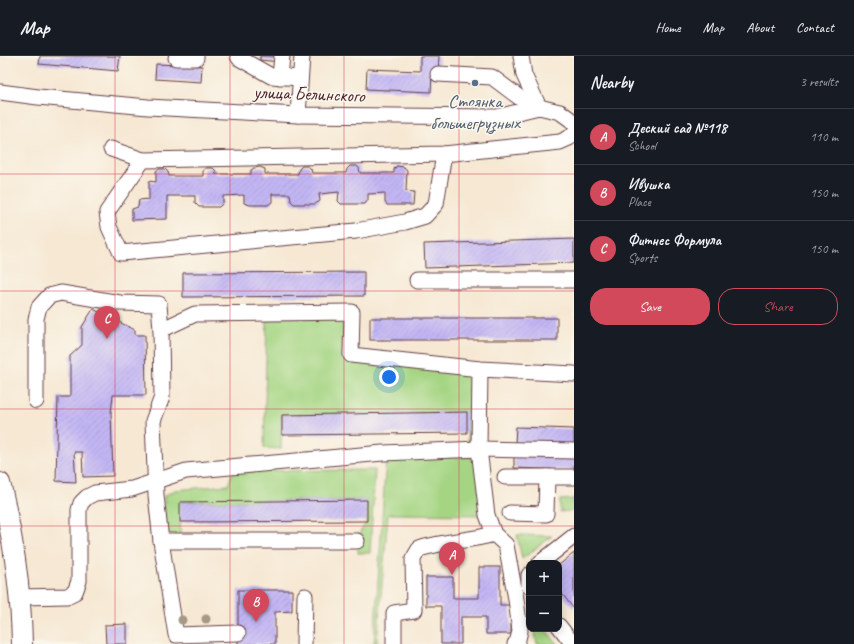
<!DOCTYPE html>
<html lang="en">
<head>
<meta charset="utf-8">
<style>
	:root { --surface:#171b24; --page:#242831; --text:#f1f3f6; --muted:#9ea1a6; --line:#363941; --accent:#d1495b }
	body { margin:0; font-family:Caveat,sans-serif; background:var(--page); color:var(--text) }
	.controls { position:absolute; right:12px; bottom:12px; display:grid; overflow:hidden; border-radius:8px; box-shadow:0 2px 10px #0003 }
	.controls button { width:36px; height:36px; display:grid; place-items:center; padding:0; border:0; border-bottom:1px solid var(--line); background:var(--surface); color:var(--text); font:20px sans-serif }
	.you { position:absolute; left:389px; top:321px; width:14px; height:14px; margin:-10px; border:3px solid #fff; border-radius:50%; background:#1a73e8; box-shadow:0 0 0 6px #1a73e833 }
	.badge { display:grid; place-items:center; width:26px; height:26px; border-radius:50%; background:var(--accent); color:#fff; font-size:13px; font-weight:700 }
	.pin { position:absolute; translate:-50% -33px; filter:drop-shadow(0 1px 2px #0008) }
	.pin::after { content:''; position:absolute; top:21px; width:14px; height:12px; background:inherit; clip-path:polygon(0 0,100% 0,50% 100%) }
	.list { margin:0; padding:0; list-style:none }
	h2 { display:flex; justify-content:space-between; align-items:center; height:52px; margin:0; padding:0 16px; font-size:17px }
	h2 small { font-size:13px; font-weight:400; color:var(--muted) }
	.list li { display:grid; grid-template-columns:26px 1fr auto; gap:12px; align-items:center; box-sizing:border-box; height:56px; padding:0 16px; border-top:1px solid var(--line) }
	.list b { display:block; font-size:15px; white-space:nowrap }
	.list p { margin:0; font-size:13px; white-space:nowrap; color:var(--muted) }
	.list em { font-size:13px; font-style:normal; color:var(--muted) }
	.actions { display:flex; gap:8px; padding:12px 16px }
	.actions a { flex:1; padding:9px 0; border:1px solid var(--accent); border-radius:16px; text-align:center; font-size:14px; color:var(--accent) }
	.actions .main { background:var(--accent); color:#fff }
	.map { position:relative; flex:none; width:574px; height:588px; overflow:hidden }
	header { display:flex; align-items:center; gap:24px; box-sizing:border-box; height:56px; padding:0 20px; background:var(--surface); border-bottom:1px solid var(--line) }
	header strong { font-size:19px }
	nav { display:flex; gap:22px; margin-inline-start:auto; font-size:14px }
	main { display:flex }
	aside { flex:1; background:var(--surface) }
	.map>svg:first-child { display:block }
</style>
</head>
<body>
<header>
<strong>Map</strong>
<nav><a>Home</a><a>Map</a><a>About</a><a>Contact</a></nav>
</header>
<main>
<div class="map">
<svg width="574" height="588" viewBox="0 0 574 588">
	<defs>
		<pattern id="building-hatch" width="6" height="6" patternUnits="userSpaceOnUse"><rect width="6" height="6" fill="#c2b6f4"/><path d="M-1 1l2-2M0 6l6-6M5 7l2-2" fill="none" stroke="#a89cd1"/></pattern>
	</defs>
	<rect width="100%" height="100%" fill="#fbf7ec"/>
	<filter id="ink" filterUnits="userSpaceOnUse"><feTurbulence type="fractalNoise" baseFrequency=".025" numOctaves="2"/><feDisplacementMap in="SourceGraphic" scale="8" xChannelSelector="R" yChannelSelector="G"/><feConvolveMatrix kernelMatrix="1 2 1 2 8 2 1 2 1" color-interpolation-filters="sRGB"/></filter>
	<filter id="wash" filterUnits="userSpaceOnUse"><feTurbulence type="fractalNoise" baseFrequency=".012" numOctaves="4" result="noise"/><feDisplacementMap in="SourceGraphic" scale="16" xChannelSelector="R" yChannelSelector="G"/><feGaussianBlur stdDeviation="0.9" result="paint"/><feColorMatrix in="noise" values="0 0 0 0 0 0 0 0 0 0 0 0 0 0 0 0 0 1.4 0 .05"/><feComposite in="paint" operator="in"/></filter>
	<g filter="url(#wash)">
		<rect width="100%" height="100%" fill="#f6e8d3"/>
		<!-- green -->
		<g fill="#a5d583" stroke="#787a57">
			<polygon points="348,260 346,303 475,317 474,391 468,391 466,356 282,359 281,393 264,392 267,261"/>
			<polygon points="475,401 487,459 388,458 377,588 374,588 386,402"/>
			<polygon points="375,414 370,497 358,497 359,478 367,465 367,444 181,446 180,479 165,480 164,440 175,434 228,429 233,415"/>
			<polygon points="574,443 574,455 560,456 560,444"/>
			<polygon points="517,479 552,480 522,503"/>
			<polygon points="534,573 545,573 557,588 537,588"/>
		</g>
		<g id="blocks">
			<!-- building -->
			<g fill="url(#building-hatch)">
				<polygon points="40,0 120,0 118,15 39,8"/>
				<polygon points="260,0 281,0 280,6 260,4"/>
				<polygon points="420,0 439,0 438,18 432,18 431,36 366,33 367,13 420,15"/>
				<polygon points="156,8 202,10 201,26 155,23"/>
				<polygon points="302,110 308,110 311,113 312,117 346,117 347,113 350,110 357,110 359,112 360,117 394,117 394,113 397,110 404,111 407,114 406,135 414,136 413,149 387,149 385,146 385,137 368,138 368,144 365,148 341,148 338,145 339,136 319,138 320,145 315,148 294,148 291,145 290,138 272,138 272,146 268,149 250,149 244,147 244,139 223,140 223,147 219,151 199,151 195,147 195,140 167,140 167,163 132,164 132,153 138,151 139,144 149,143 149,125 156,126 156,115 159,113 165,113 168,116 169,120 203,120 203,115 205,112 213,112 216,115 215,118 251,118 251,114 254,112 260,111 265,113 265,118 298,118 299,113"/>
				<polygon points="574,183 574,207 425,212 424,188"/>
				<polygon points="364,216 364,240 183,241 183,217"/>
				<polygon points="93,253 135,274 135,279 145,279 146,339 113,339 111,357 113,420 83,421 82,396 74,396 76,426 56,425 58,341 70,341 70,300 82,289 82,271"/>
				<rect x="370" y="262" width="187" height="22"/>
				<polygon points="467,356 467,377 282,379 282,359"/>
				<polygon points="516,371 574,373 574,389 515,388"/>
				<polygon points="514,397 574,399 574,414 514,412"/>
				<polygon points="367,444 367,465 180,466 180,446"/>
				<polygon points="574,497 574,553 559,534 559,509"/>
				<polygon points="479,511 500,511 500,549 511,549 511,578 486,578 486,561 461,561 461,588 441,588 441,550 426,550 426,521 453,521 453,542 479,542"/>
				<polygon points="238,534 292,534 292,555 275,556 275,588 238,588"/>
				<polygon points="127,568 127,588 106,588 105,569"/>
			</g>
		</g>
	</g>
	<g filter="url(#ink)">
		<use href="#blocks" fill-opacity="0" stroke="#643d44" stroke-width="1"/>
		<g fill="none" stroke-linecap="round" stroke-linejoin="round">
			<!-- minor casing -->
			<g stroke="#643d44" stroke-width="17">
				<g id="minor">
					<polyline points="238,0 239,2 271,20 300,22"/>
					<polyline points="521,0 524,19 539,51"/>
					<polyline points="176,2 196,2 196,0"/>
					<polyline points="438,18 492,21 520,42 539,51"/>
					<polyline points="280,21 282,0"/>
					<polyline points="0,36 38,41 148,51 298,59 497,61 539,51 560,56 574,66"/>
					<polyline points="298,59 302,0"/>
					<polyline points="111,93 143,104 444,98 560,86 569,82 574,77"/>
					<polyline points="143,104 107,156 109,171 121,197 356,175 405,166 425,160 436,148 444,98"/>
					<polyline points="417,224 574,224"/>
					<polyline points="480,313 479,393 487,459 494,478 506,489 516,543 520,575 517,587 515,588"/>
					<polyline points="36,345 36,263 39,251 49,240 61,237 120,247 159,248 161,274"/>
					<polyline points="505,421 574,421"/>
					<polyline points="510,457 546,458 547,421"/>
					<polyline points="161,485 176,579 238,577"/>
					<polyline points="357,485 161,485 156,439 153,365 162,341 161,274 195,258 352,256 351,299 480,313 574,318"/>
					<polyline points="540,507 574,480"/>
					<polyline points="529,519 529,530"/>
					<polyline points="20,541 67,540 75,536 79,525 79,454 81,447 87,441 95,437 132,433 186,415 383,397 479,393 574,395"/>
					<polyline points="559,570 573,588 574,587"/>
					<polyline points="304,588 305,540"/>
					<path d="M 394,588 L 394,557 L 414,554 L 413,503 L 419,493 C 443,485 470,485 494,478"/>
				</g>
			</g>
			<!-- major casing -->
			<g stroke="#643d44" stroke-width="22">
				<path id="major" d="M 0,427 C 13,480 21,534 22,588"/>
			</g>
			<!-- minor -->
			<use href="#minor" stroke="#fff" stroke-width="15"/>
			<!-- major -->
			<use href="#major" stroke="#fff" stroke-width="20"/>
		</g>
		<!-- trees -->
		<g fill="#a69885">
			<circle cx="206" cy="563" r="4.5"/>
			<circle cx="182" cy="564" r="4.5"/>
		</g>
	</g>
	<!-- grid -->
	<path fill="none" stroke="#d1495b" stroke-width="1" stroke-opacity="0.55" d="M 115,0 L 115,588M 230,0 L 230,588M 344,0 L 344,588M 459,0 L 459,588M 0,118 L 574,118M 0,235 L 574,235M 0,353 L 574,353M 0,470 L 574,470"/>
	<!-- markers -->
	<circle fill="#5c6f8a" stroke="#fbf7ec" stroke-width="1.5" cx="475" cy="27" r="4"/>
	<g text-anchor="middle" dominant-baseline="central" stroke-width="3" stroke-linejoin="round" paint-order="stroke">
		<!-- street labels -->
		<g font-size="19" fill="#4a1f2b" stroke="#fbf7ec">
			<text transform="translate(309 38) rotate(2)">улица Белинского</text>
		</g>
		<!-- service labels -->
		<g font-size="19" fill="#4e5e75" stroke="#fbf7ec">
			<text x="475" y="45">Стоянка<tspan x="475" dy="22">большегрузных</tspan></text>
		</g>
	</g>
</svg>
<div class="controls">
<button>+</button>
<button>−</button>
</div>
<div class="you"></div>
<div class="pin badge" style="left:452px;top:519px">A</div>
<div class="pin badge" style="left:256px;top:566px">B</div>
<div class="pin badge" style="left:107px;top:283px">C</div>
</div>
<aside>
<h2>Nearby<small>3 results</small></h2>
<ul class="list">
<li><span class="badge">A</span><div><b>Деский сад №118</b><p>School</p></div><em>110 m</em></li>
<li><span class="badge">B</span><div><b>Ивушка</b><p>Place</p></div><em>150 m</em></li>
<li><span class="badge">C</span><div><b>Фитнес Формула</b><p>Sports</p></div><em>150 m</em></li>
</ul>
<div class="actions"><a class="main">Save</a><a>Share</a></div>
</aside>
</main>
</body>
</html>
